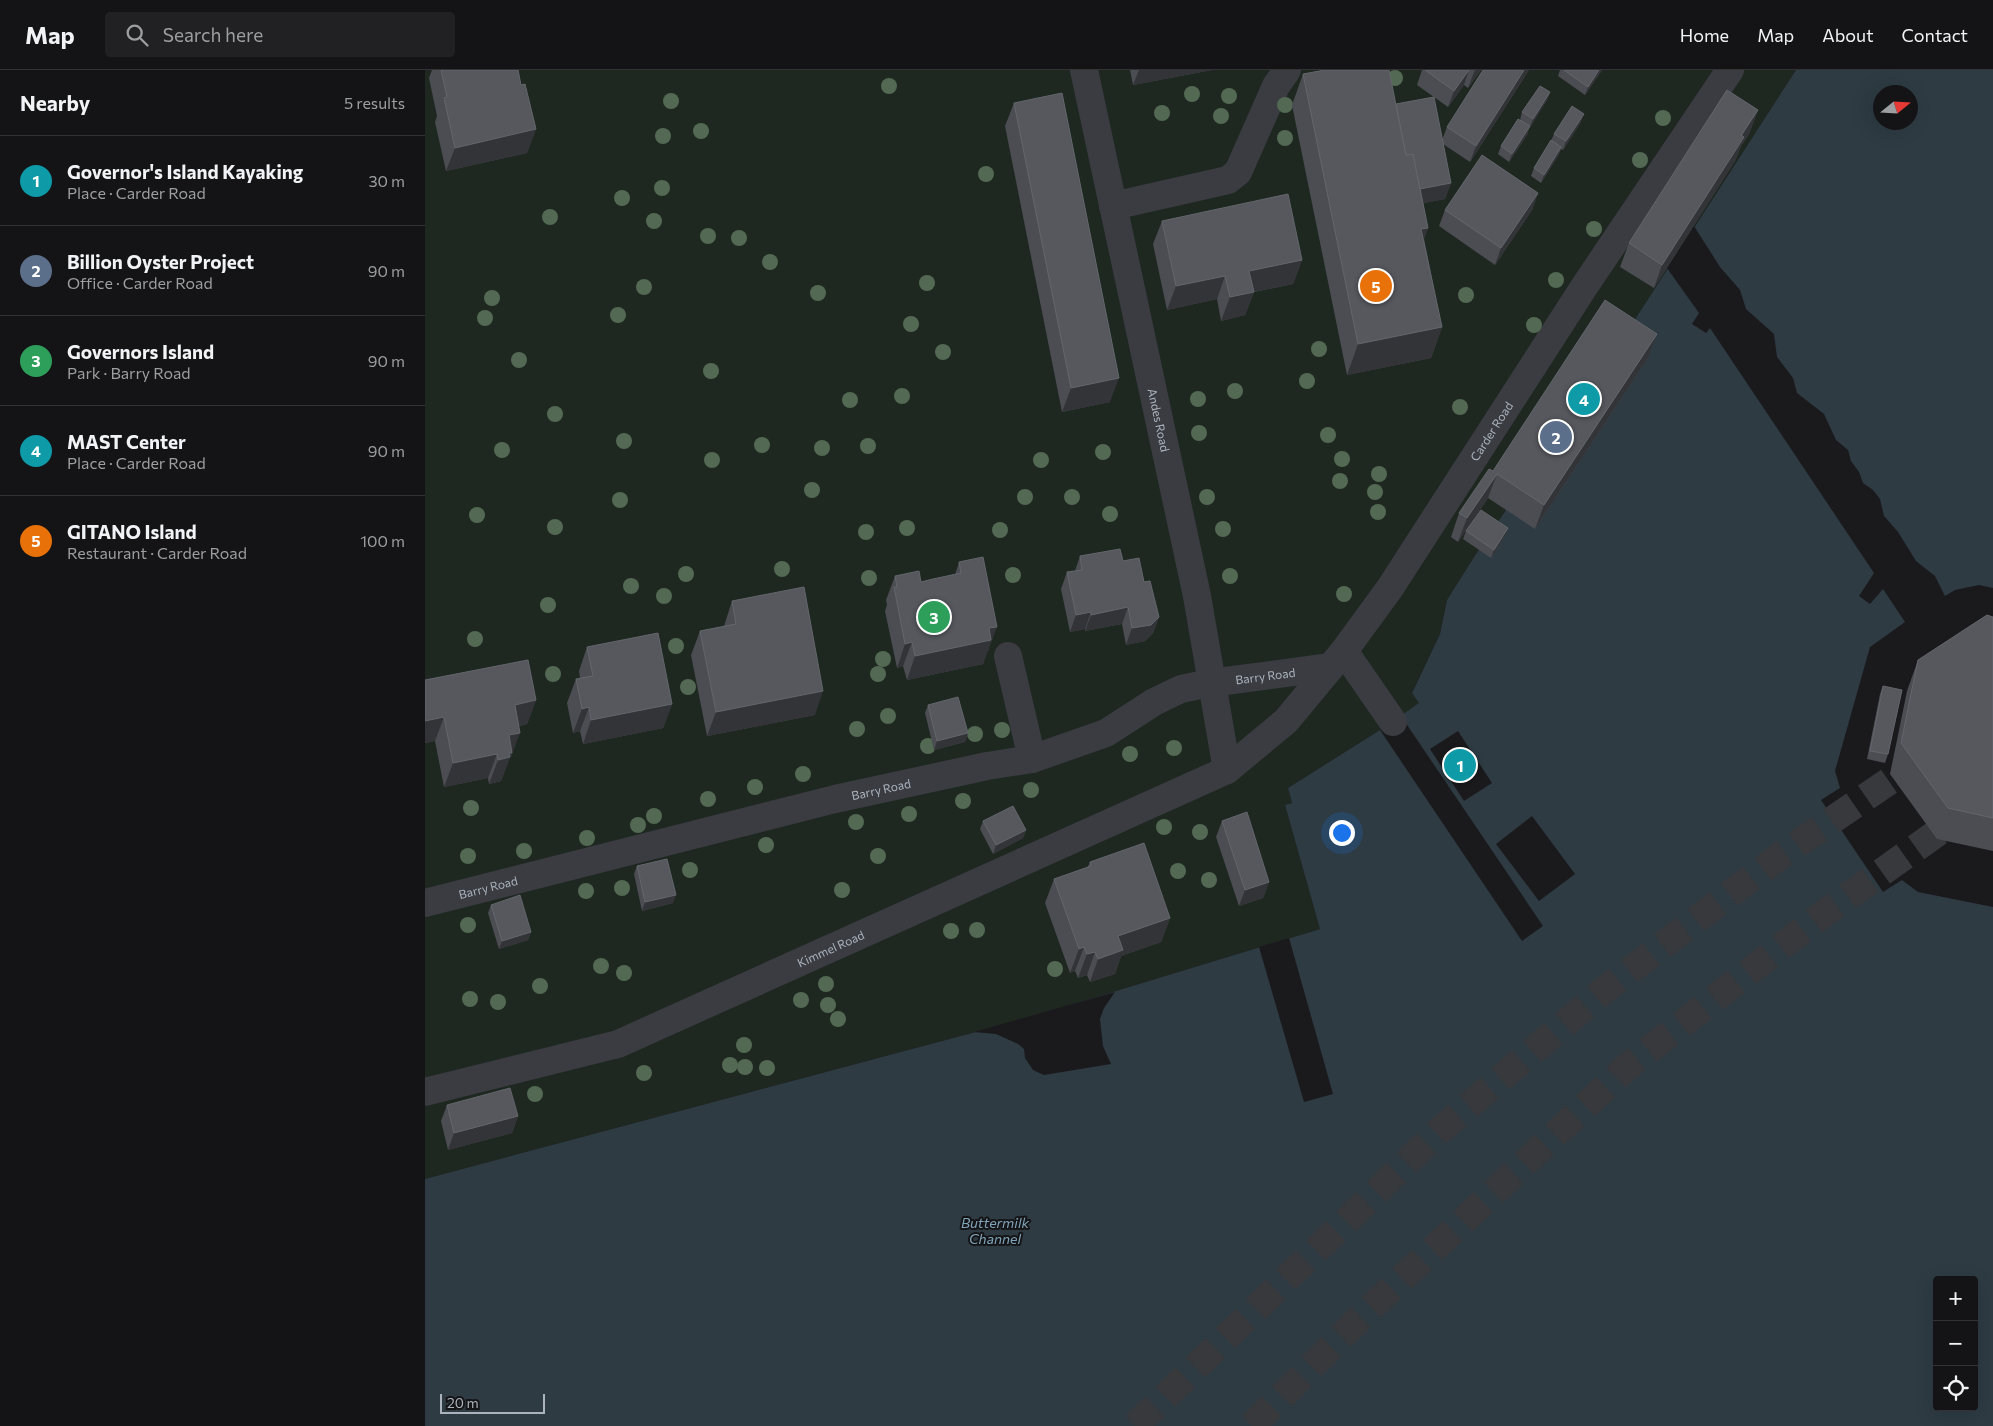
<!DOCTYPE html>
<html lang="en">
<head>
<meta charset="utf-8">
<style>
	:root { --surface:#141416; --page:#212123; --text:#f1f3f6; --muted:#9d9ea1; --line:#333335; --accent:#ffa530 }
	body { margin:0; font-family:Commissioner,sans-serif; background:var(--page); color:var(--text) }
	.controls { position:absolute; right:15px; bottom:15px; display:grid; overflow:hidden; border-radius:5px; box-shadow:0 5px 20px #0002 }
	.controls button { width:45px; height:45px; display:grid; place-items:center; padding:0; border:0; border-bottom:1px solid var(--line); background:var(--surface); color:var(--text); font:25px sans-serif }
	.compass { position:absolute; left:1448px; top:15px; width:45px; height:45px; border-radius:50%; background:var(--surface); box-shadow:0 5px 20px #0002; rotate:72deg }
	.scale { position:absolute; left:15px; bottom:12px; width:105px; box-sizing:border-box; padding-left:5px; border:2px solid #abb3bd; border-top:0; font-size:14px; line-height:18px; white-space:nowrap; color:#abb3bd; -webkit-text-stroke:4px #151518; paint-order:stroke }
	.you { position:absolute; left:916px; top:762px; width:18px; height:18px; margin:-12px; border:4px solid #fff; border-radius:50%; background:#1a73e8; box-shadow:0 0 0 8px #1a73e833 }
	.badge { display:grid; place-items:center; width:32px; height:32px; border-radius:50%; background:var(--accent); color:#fff; font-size:16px; font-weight:700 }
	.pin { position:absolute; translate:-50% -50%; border:2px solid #fff; box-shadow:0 1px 5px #0006 }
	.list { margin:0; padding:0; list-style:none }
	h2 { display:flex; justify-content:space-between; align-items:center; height:65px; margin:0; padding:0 20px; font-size:21px }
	h2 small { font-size:16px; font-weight:400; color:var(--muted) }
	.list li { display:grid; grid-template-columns:32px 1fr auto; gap:15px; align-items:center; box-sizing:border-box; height:90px; padding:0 20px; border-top:1px solid var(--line) }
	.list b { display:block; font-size:19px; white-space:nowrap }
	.list p { margin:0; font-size:16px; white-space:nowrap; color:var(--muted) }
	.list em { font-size:16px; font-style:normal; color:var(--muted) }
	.icon { flex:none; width:28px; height:28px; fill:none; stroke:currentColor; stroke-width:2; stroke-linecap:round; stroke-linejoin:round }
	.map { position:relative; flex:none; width:1568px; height:1356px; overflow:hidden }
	header { display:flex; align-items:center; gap:30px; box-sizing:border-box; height:70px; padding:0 25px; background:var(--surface); border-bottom:1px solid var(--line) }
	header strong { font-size:24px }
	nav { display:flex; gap:28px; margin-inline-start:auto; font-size:18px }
	.search { width:350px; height:45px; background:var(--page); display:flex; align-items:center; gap:12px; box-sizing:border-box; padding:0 18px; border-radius:5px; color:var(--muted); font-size:19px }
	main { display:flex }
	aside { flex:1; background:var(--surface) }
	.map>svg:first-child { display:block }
</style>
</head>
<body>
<header>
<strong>Map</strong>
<div class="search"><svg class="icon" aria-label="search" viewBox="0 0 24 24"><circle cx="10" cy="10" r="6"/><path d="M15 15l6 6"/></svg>Search here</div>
<nav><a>Home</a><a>Map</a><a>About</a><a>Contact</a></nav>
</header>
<main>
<aside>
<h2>Nearby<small>5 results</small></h2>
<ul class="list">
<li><span class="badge" style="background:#0f9aa8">1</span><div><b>Governor's Island Kayaking</b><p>Place · Carder Road</p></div><em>30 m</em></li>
<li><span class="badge" style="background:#5c6f8a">2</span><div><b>Billion Oyster Project</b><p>Office · Carder Road</p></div><em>90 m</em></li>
<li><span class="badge" style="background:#2e9e5b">3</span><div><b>Governors Island</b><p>Park · Barry Road</p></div><em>90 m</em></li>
<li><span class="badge" style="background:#0f9aa8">4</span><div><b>MAST Center</b><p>Place · Carder Road</p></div><em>90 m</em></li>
<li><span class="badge" style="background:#e8710a">5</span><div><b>GITANO Island</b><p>Restaurant · Carder Road</p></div><em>100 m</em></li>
</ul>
</aside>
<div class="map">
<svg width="1568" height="1356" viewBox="0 0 1568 1356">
	<rect width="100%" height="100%" fill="#1a1a1d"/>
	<!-- green -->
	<polygon fill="#1f2820" points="0,0 1371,0 1196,271 1049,487 1022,530 1015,564 987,622 995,633 955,660 863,718 867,733 860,735 895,859 596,950 0,1109"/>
	<!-- water -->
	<path fill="#2e3b43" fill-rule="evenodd" d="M 1371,0 L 1568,0 L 1568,1356 L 0,1356 L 0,1109 L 596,950 L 895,859 L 860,735 L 867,733 L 863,718 L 955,660 L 994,633 L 987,623 L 1015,564 L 1022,530 L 1049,487 L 1196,271 ZM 1456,22 L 1486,22 L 1486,52 L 1456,52 ZM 1512,1210 L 1549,1210 L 1549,1337 L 1512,1337 Z"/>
	<!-- pier -->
	<g fill="#1a1a1d">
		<polygon points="1269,156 1295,197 1315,220 1321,239 1349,264 1352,287 1368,308 1372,323 1399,344 1411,370 1423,380 1426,391 1434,402 1438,413 1448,420 1455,429 1459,446 1473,462 1491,491 1510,506 1520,526 1530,520 1554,515 1568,518 1568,837 1493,822 1477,810 1458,822 1396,730 1415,718 1410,701 1445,577 1480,552 1458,519 1445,534 1434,526 1449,503 1285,258 1281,263 1267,254 1274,243 1242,198"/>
		<polygon points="976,646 1118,856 1097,871 955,660"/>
		<polygon points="1033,661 1067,713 1039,731 1005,679"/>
		<polygon points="1107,746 1150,804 1114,831 1071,774"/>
		<polygon points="864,868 908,1024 879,1032 834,877"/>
		<polygon points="690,922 679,938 675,949 678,976 686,994 619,1005 608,1000 600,988 599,979 593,974 571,964 549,962"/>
	</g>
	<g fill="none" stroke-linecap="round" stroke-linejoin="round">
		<!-- highway-tunnel -->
		<g stroke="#37393d" stroke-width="28" stroke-dasharray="28 14" stroke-linecap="butt">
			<polyline points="710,1356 1013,1062 1178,921 1359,783 1498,688"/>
			<polyline points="827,1356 935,1248 1203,996 1401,842 1568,723"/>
		</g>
		<!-- street -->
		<g stroke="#3a3c42" stroke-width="28">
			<path id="s1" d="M 659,0 L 772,526 L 802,700"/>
			<polyline points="688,136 803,110 813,102 851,16 862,0"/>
			<polyline points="919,581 968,652"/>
			<polyline points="583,586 607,689"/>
			<path id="s2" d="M 0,833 L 410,729 L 562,696 L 607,689 L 681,663 L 729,632 L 756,619 L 785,613 L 906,597"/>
			<path id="s3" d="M 0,1022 L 193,974 L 802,700 L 861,651 L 919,581 L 965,518 L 1159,217 L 1305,0"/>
		</g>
	</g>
	<!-- trees -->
	<g fill="#536954">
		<circle cx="970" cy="8" r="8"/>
		<circle cx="464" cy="16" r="8"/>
		<circle cx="767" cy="24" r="8"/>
		<circle cx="804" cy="26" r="8"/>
		<circle cx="246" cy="31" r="8"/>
		<circle cx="860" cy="35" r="8"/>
		<circle cx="737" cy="43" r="8"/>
		<circle cx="796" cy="46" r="8"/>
		<circle cx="1238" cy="48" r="8"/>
		<circle cx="276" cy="61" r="8"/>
		<circle cx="238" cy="66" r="8"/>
		<circle cx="860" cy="68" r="8"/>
		<circle cx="1215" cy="90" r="8"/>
		<circle cx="561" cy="104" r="8"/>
		<circle cx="237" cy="118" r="8"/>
		<circle cx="197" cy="128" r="8"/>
		<circle cx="125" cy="147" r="8"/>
		<circle cx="229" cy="151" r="8"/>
		<circle cx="1169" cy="159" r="8"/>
		<circle cx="283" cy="166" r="8"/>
		<circle cx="314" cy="168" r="8"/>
		<circle cx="345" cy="192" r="8"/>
		<circle cx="1131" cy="210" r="8"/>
		<circle cx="502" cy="213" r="8"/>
		<circle cx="219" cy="217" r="8"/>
		<circle cx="393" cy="223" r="8"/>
		<circle cx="1041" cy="225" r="8"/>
		<circle cx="67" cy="228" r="8"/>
		<circle cx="193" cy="245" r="8"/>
		<circle cx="60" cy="248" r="8"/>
		<circle cx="486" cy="254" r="8"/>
		<circle cx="1109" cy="255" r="8"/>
		<circle cx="894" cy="279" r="8"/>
		<circle cx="518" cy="282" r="8"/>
		<circle cx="94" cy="290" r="8"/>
		<circle cx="286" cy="301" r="8"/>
		<circle cx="882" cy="311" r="8"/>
		<circle cx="810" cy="321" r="8"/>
		<circle cx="477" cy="326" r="8"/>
		<circle cx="773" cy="329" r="8"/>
		<circle cx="425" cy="330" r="8"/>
		<circle cx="1035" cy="337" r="8"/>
		<circle cx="130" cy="344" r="8"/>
		<circle cx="774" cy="363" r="8"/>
		<circle cx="903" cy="365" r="8"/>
		<circle cx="199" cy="371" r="8"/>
		<circle cx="337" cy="375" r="8"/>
		<circle cx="443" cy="376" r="8"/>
		<circle cx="397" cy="378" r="8"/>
		<circle cx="77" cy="380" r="8"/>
		<circle cx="678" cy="382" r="8"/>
		<circle cx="917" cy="389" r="8"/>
		<circle cx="287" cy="390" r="8"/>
		<circle cx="616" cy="390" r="8"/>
		<circle cx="954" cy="404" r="8"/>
		<circle cx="915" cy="411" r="8"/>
		<circle cx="387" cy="420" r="8"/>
		<circle cx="950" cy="422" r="8"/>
		<circle cx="600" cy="427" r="8"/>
		<circle cx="647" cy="427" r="8"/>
		<circle cx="782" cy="427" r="8"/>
		<circle cx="195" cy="430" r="8"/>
		<circle cx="953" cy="442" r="8"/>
		<circle cx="685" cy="444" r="8"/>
		<circle cx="52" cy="445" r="8"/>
		<circle cx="130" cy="457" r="8"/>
		<circle cx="482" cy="458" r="8"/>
		<circle cx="798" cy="459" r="8"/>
		<circle cx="575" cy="460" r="8"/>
		<circle cx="441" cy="462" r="8"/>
		<circle cx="357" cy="499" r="8"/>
		<circle cx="261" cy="504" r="8"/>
		<circle cx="588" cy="505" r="8"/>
		<circle cx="805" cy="506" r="8"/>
		<circle cx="444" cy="508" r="8"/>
		<circle cx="206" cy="516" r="8"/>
		<circle cx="919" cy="524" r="8"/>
		<circle cx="239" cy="526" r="8"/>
		<circle cx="123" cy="535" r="8"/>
		<circle cx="50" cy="569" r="8"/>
		<circle cx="251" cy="576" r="8"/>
		<circle cx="458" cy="589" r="8"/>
		<circle cx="128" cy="604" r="8"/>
		<circle cx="453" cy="604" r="8"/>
		<circle cx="263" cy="617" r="8"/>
		<circle cx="463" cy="646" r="8"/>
		<circle cx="432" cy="659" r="8"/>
		<circle cx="577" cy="660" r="8"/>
		<circle cx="550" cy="664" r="8"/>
		<circle cx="503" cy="676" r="8"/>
		<circle cx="749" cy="678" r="8"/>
		<circle cx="705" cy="684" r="8"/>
		<circle cx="378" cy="704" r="8"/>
		<circle cx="330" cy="717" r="8"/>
		<circle cx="606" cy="720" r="8"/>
		<circle cx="283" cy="729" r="8"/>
		<circle cx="538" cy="731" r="8"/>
		<circle cx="46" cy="738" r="8"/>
		<circle cx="484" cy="744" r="8"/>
		<circle cx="229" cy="746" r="8"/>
		<circle cx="431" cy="752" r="8"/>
		<circle cx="213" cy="755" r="8"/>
		<circle cx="739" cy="757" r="8"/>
		<circle cx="775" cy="762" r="8"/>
		<circle cx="162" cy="768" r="8"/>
		<circle cx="341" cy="775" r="8"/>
		<circle cx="99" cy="781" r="8"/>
		<circle cx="43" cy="786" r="8"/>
		<circle cx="453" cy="786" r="8"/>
		<circle cx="265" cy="800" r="8"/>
		<circle cx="753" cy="801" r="8"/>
		<circle cx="784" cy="810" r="8"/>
		<circle cx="197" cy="818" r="8"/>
		<circle cx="417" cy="820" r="8"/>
		<circle cx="161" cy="821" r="8"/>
		<circle cx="43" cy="855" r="8"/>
		<circle cx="552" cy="860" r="8"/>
		<circle cx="526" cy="861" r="8"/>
		<circle cx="176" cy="896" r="8"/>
		<circle cx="630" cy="899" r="8"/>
		<circle cx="199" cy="903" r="8"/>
		<circle cx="401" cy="914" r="8"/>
		<circle cx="115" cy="916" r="8"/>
		<circle cx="45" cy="929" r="8"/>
		<circle cx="376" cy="930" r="8"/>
		<circle cx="73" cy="932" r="8"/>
		<circle cx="403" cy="935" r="8"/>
		<circle cx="413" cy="949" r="8"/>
		<circle cx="319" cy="975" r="8"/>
		<circle cx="305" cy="995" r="8"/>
		<circle cx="320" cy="997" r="8"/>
		<circle cx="342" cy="998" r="8"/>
		<circle cx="219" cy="1003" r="8"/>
		<circle cx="110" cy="1024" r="8"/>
	</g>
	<!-- wall -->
	<g fill="#4b4d52">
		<polygon points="7,0 93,0 96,15 111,59 102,83 21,101 10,52 12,46 4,8"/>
		<polygon points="705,0 787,0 708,15"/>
		<polygon points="997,0 1056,0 1043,18 1039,15 1023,37 992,15"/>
		<polygon points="1104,0 1045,92 1018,74 1026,113 1020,129 998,133 1003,158 999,169 1017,257 1006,288 922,305 867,35 878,4 971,34 1017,70 1022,57"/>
		<polygon points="1135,0 1177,0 1160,25 1133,6"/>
		<polygon points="1125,22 1122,30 1104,58 1102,65 1084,92 1073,84 1076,76 1095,50 1097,42"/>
		<polygon points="589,33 685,332 637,342 580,56"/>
		<polygon points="1333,40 1324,64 1316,76 1310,91 1229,218 1195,197 1204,173"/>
		<polygon points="1156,52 1138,80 1136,79 1133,86 1116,113 1106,106 1109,98 1126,71 1129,64"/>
		<polygon points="1113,123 1107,140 1070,195 1014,156 1020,140"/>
		<polygon points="737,151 877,190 868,214 829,222 820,245 796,251 792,229 742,240 728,174"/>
		<polygon points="1232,264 1223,288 1110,459 1063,428 1033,472 1026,467 1034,443 1068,401"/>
		<polygon points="1041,461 1080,466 1066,488 1038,469"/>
		<polygon points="655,486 698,491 719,512 734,547 728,563 720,571 701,575 697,554 660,561 660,559 645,562 636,519 642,502 650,501"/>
		<polygon points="534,492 564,580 562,581 558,594 482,610 478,596 472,598 460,541 462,535 461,530 470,506 496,512 530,505"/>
		<polygon points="307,531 390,645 282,666 266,585 275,561 299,556"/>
		<polygon points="1568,547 1568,781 1512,769 1465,704 1482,621 1493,590"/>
		<polygon points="162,577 247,634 238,658 158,674 155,661 148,663 142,633 151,609 155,608 154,601"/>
		<polygon points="0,610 111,630 102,654 94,656 86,687 85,687 76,711 64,714 63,708 19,717 10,671 0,673"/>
		<polygon points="1458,616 1463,684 1460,693 1442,689 1455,624"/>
		<polygon points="503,635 543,663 540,672 509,680 500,643"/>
		<polygon points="558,751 601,760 598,768 568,784 555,759"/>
		<polygon points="797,751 844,812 838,828 814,836 791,767"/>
		<polygon points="665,792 745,848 736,872 696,886 690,904 665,912 662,905 653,908 650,901 645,903 620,833 629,809 662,798"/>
		<polygon points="212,796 248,833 217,841 209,804"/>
		<polygon points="66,835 106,862 103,870 74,879 63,843"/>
		<polygon points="22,1035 93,1046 87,1063 23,1080 16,1051"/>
	</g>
	<!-- shaded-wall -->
	<g fill="#333438">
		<polygon points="714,0 787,0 708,15"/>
		<polygon points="1044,0 1039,15 1023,37 1029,21"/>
		<polygon points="1050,0 1056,0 1043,18 1049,2"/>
		<polygon points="1099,0 1104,0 1045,92 1051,76"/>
		<polygon points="1174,0 1177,0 1160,25 1163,17"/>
		<polygon points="1125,22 1122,30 1105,58 1108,49"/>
		<polygon points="1333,40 1324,64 1316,76 1310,91 1229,218 1237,195"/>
		<polygon points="1159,44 1156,52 1138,80 1141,71"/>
		<polygon points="1105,56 1102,65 1084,92 1087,84"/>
		<polygon points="111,59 102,83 21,101 30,78"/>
		<polygon points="1136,77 1133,86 1116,113 1119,105"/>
		<polygon points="1026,113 1020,129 981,137 987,120"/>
		<polygon points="1113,123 1107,140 1070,195 1076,178"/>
		<polygon points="1003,158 992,188 996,159"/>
		<polygon points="877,190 868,214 829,222 820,245 796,251 805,227 824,201"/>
		<polygon points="800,206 792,229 742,240 751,216"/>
		<polygon points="1017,257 1006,288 922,305 933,274"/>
		<polygon points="1232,264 1223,288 1110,459 1119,435"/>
		<polygon points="694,308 685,332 637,342 646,318"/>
		<polygon points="1072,404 1063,428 1033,472 1042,448"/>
		<polygon points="1083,458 1080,466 1066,488 1069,480"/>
		<polygon points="703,537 697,554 660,561 666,545"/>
		<polygon points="666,542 660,559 645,562 651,545"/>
		<polygon points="734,547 728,563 720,571 701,575 707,558"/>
		<polygon points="572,557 558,594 482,610 490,586 564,558"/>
		<polygon points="487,572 478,596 472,598 480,574"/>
		<polygon points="398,621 390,645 282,666 291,642"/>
		<polygon points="111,630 102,654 81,659 90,635"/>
		<polygon points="247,634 238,658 158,674 166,650"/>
		<polygon points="164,637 155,661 148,663 157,639"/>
		<polygon points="19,647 10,671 0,673 0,651"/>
		<polygon points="95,663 86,687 85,687 76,711 64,714 73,690 84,665"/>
		<polygon points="543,663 540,672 509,680 512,671"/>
		<polygon points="72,684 63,708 19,717 28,693"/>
		<polygon points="601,760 598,768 568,784 571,775"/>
		<polygon points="844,812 838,828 814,836 820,820"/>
		<polygon points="251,825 248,833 217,841 220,832"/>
		<polygon points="745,848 736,872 696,886 690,904 665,912 673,889 693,866"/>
		<polygon points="106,862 103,870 74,879 77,871"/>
		<polygon points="659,877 650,901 645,903 654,879"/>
		<polygon points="670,882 662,905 653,908 662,884"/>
		<polygon points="93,1046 87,1063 23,1080 29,1063"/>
	</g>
	<!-- building -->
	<g fill="#56585e" stroke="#63666c">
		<polygon points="16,0 93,0 96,15 100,14 111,59 30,78 19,28 22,27"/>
		<polygon points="900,0 964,0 981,85 988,84 1003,158 996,159 1017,257 933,274 878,4"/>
		<polygon points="1000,0 1044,0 1029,21"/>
		<polygon points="1058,0 1099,0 1051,76 1022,57"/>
		<polygon points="1139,0 1174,0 1163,17"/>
		<polygon points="1115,16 1125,22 1108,49 1097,42"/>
		<polygon points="1302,20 1333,40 1316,65 1319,67 1237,195 1204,173"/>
		<polygon points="637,23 694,308 646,318 589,33"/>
		<polygon points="1009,27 1026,113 995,119 988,84 981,85 971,34"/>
		<polygon points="1147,36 1159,44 1141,71 1129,64"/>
		<polygon points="1093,49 1105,56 1087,84 1076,76"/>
		<polygon points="1126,70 1136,77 1119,105 1109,98"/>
		<polygon points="1057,85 1113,123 1076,178 1020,140"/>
		<polygon points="863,124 877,190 824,201 829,222 805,227 800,206 751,216 737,151"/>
		<polygon points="1180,230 1232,264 1119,435 1072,404 1042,448 1034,443 1064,399 1068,401"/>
		<polygon points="1056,440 1083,458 1069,480 1041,461"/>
		<polygon points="695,479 698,491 714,488 719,512 725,511 734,547 726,555 707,558 703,537 666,545 666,542 651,545 642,502 657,500 655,486"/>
		<polygon points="558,487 572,557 564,558 566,570 490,586 487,572 480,574 469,517 472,517 470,506 494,501 496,512 508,509 536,503 534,492"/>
		<polygon points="379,517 398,621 291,642 275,561 311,554 307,531"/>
		<polygon points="1562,545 1568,547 1568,748 1523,738 1476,673 1493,590"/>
		<polygon points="233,563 247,634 166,650 164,637 157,639 151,609 168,606 162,577"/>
		<polygon points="103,590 111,630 90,635 95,663 84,665 87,683 84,683 85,687 73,690 72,684 28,693 19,647 0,651 0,610"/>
		<polygon points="1458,616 1477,620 1463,684 1445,681"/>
		<polygon points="533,627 543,663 512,671 503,635"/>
		<polygon points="588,736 601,760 571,775 558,751"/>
		<polygon points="822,742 844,812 820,820 797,751"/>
		<polygon points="719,773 745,848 693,866 698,880 673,889 670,882 662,884 659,877 654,879 629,809 666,796 665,792"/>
		<polygon points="242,789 251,825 220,832 212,796"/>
		<polygon points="95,825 106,862 77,871 66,835"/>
		<polygon points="85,1018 93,1046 29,1063 22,1035"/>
	</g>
	<g text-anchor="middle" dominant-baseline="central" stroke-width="4" stroke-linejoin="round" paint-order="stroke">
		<!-- street labels -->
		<g font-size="12" fill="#abb3bd" stroke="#151518">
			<text stroke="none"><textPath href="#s1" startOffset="358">Andes Road</textPath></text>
			<text stroke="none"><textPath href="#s3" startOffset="1299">Carder Road</textPath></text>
			<text stroke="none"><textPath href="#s2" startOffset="875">Barry Road</textPath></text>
			<text stroke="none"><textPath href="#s2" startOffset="470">Barry Road</textPath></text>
			<text stroke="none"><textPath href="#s2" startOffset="65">Barry Road</textPath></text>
			<text stroke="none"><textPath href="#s3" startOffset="432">Kimmel Road</textPath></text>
		</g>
		<!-- water labels -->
		<g font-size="14" font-style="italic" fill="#80a5bb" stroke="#151518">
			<text x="570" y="1152">Buttermilk<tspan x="570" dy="16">Channel</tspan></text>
		</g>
	</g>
</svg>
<div class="controls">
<button>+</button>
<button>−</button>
<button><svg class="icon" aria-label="locate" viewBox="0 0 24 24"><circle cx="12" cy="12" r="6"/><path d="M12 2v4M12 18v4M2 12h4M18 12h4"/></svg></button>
</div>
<svg class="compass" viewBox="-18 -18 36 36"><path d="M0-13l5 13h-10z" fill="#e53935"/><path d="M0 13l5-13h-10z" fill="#9d9ea1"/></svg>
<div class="scale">20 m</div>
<div class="you"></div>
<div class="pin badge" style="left:1035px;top:695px;background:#0f9aa8">1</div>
<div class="pin badge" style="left:1131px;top:367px;background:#5c6f8a">2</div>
<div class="pin badge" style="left:509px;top:547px;background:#2e9e5b">3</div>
<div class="pin badge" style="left:1159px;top:329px;background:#0f9aa8">4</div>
<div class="pin badge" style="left:951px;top:216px;background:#e8710a">5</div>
</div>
</main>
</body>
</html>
